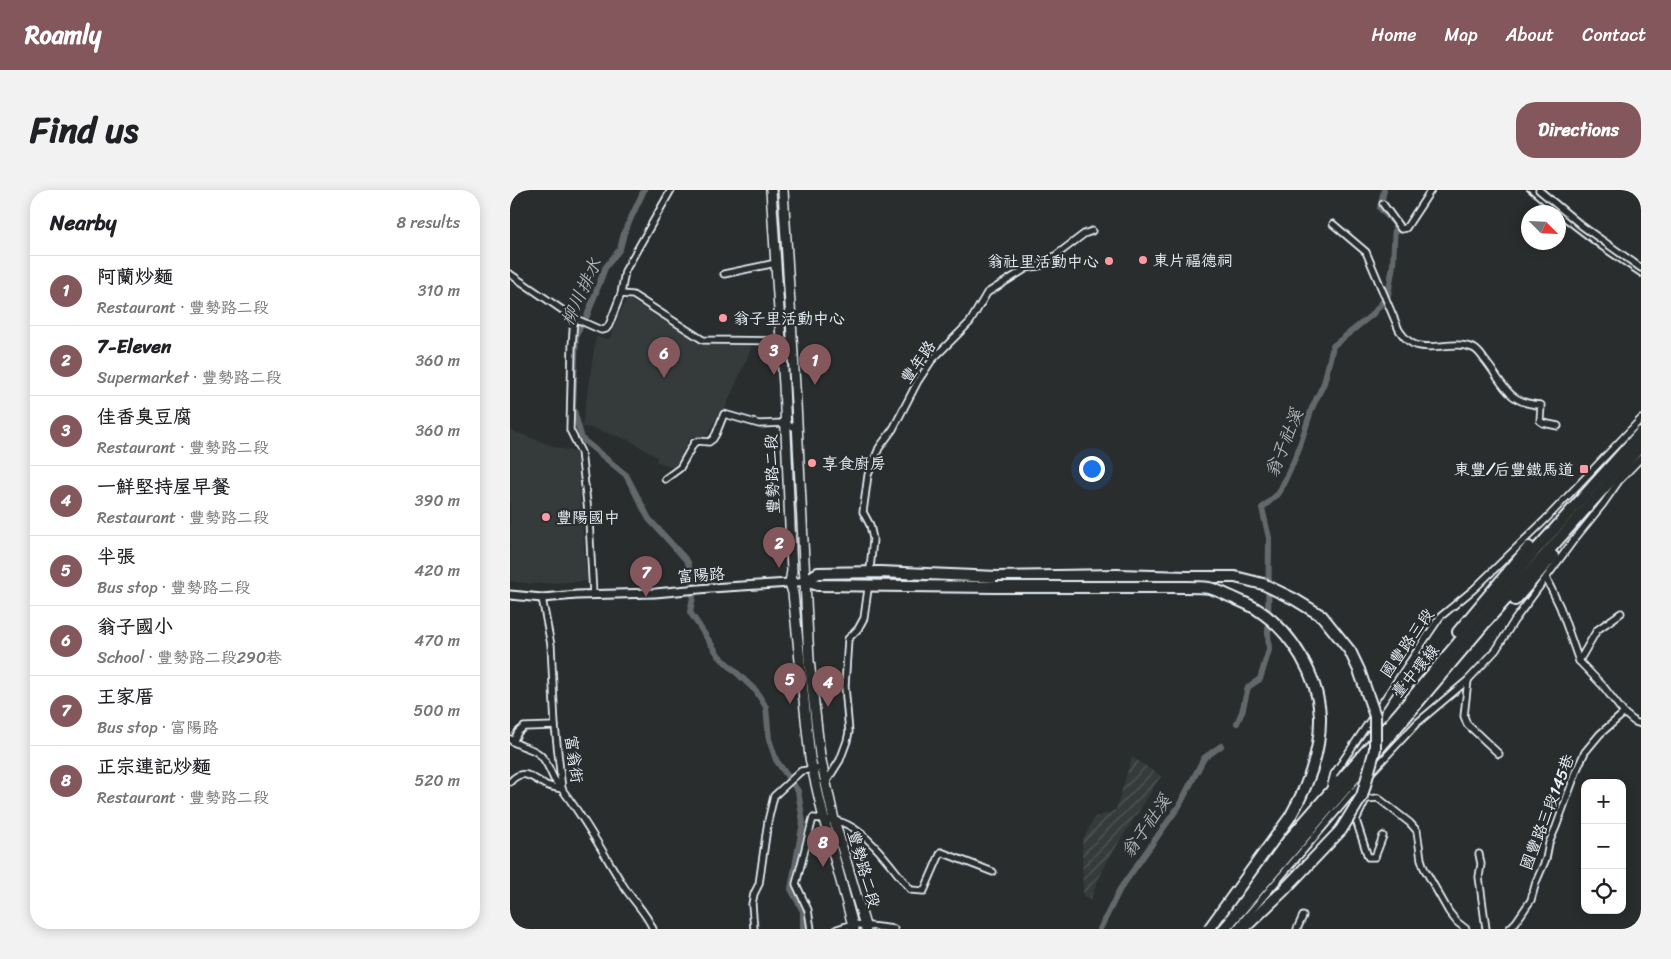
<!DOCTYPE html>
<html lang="en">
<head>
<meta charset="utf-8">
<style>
	:root { --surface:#fff; --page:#f2f2f2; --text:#202124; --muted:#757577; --line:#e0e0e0; --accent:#84575d }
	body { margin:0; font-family:Sriracha,"LXGW WenKai TC",sans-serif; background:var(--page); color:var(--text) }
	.controls { position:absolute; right:15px; bottom:15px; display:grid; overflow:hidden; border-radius:10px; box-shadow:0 2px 12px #0003 }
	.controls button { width:45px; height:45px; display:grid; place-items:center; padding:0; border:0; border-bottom:1px solid var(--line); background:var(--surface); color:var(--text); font:25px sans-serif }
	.compass { position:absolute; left:1011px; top:15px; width:45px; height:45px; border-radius:50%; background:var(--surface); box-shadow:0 2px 12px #0003; rotate:114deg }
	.you { position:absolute; left:581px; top:278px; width:18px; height:18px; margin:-12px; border:4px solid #fff; border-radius:50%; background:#1a73e8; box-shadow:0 0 0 8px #1a73e833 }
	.badge { display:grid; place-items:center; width:32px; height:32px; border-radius:50%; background:var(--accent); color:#fff; font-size:16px; font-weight:700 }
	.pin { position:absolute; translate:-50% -41px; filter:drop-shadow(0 1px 2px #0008) }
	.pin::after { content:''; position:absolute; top:26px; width:18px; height:15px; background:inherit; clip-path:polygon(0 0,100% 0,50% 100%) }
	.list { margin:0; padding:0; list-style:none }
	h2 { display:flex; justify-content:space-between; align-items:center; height:65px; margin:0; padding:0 20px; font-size:21px }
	h2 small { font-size:16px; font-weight:400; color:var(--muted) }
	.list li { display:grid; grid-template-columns:32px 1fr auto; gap:15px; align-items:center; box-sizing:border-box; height:70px; padding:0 20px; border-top:1px solid var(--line) }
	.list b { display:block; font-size:19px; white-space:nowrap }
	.list p { margin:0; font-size:16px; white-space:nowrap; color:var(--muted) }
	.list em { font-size:16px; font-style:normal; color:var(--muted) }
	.icon { flex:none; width:28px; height:28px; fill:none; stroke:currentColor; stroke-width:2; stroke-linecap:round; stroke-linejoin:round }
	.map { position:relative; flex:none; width:1131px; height:739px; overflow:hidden; border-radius:20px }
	header { display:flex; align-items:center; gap:30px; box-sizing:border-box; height:70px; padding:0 25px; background:var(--accent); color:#fff }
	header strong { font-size:24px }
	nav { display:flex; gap:28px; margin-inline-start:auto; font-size:18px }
	.intro { display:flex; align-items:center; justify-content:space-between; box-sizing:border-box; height:120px; padding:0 30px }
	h1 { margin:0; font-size:35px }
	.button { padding:12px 22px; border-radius:20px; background:var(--accent); color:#fff; font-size:18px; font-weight:700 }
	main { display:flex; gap:30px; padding:0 30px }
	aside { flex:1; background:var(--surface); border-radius:20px; box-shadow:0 2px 12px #0003 }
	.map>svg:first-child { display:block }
</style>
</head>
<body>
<header>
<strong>Roamly</strong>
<nav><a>Home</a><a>Map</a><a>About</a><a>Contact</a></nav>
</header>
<div class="intro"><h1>Find us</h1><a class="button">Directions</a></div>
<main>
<aside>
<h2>Nearby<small>8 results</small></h2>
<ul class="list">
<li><span class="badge">1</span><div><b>阿蘭炒麵</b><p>Restaurant · 豐勢路二段</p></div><em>310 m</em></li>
<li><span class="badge">2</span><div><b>7-Eleven</b><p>Supermarket · 豐勢路二段</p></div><em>360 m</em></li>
<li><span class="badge">3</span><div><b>佳香臭豆腐</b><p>Restaurant · 豐勢路二段</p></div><em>360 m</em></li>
<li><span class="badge">4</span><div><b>一鮮堅持屋早餐</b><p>Restaurant · 豐勢路二段</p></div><em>390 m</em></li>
<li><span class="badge">5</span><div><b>半張</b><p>Bus stop · 豐勢路二段</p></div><em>420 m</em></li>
<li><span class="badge">6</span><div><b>翁子國小</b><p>School · 豐勢路二段290巷</p></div><em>470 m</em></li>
<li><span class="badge">7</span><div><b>王家厝</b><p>Bus stop · 富陽路</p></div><em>500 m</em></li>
<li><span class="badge">8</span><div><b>正宗連記炒麵</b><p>Restaurant · 豐勢路二段</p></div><em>520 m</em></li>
</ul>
</aside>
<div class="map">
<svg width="1131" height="739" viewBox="0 0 1131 739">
	<defs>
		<pattern id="industrial-furrows" width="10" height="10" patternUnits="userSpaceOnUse" patternTransform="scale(1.25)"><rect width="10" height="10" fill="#363a3b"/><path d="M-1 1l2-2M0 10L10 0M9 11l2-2" fill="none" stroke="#535758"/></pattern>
	</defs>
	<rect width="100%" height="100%" fill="#2a2d2e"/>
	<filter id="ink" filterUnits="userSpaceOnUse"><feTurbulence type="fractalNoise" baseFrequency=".02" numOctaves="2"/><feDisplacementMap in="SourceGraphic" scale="10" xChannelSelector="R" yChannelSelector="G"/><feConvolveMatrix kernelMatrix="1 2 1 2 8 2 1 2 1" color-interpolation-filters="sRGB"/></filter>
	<g filter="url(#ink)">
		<!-- built -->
		<g fill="#363a3b">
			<polygon points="117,108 189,152 239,152 241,159 215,218 209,223 197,246 180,247 166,279 146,271 147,267 119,250 83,238 72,237 86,147 99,149"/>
			<polygon points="0,240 48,258 66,262 77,391 23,394 0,391"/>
		</g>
		<!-- industrial -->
		<polygon fill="url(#industrial-furrows)" points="622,567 651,586 595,675 580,710 573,706 572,651 585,627 606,620"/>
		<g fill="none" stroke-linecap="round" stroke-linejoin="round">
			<!-- canal -->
			<g stroke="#63686b" stroke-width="6">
				<polyline points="134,0 114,43 110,59 95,78 77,126 66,144 63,217 72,249 116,285 139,329 178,372 184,402 180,422 209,466 246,501 256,517 259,549 266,570 288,601 293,632 281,699 293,721 293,739"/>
				<polyline points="727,533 732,522 738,497 750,489 759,460 758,442 759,348 752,318 769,303 787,264 802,218 814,193 823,156 863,124 878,105 883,75 885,34 870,18 874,0"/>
				<polyline points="590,739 610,699 669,616 694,568 711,556"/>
			</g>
			<!-- minor casing -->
			<g stroke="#e8f1f8" stroke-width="9">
				<g id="minor">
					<polyline points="1029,0 1072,36 1131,78"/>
					<polyline points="873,14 891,39 896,38 921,0"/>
					<path d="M 823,34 L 856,62 L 889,140 C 893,146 899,153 906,155 C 924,161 944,150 963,158 C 968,160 971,165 974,169 C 993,192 997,214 1031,215 L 1030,231 L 1033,233 L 1048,236"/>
					<polyline points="0,84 64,128 91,140 96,139 99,135 111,104 115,81 161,0"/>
					<polyline points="214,84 266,73"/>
					<polyline points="111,104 123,105 193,150 283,151"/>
					<polyline points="64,128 62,156 60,240 71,262 79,330 83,405"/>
					<polyline points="155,289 170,278 184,253 188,251 199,252 203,249 206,244 214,224 249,234 275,233 288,239"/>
					<polyline points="360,379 363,349 360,335 353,322 358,285 369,258 383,239 408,191 422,170 460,132 477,103 517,78 533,75 574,44 582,41"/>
					<polyline points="1036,388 1050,417 1069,471 1093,496 1114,523 1125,532 1131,534"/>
					<polyline points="32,408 41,455 45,536 52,599"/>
					<polyline points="1069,471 1087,440 1111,423"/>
					<polyline points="958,490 954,526 957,534 989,564"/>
					<path d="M 0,549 C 8,557 21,557 29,564 C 36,569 40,581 44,589 C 70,621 91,659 113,695 C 122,710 136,722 143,739"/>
					<polyline points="3,552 8,542 14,537 45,536"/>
					<path d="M 0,592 C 13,577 22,588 36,595 C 41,597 47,598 52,599"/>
					<polyline points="315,594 330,570 337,551 339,542 335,496 338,449 348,439 354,428 358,399"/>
					<polyline points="820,599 824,584 930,427 964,399 1036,329 1131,229"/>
					<polyline points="853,608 856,609 846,630 858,667 865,667 873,646"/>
					<polyline points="856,609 868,608 900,633 907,641 911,669 914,678 939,722 947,732 956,739"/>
					<polyline points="969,664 971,674 969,687 976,739"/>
					<polyline points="244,739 242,714 244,704 249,694 258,631 264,606 291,581 312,578"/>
					<path d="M 301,739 L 298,720 L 286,694 L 303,628 C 314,629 327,629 338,635 C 362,647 383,679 401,700 L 414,701 L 431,662 L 483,682"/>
					<polyline points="327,739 343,734 384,739"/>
					<polyline points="726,739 843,602 907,533 958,490 986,460 1004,431 1063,351 1093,314 1109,291 1131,268"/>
					<polyline points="787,739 793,726"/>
					<polyline points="999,739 1006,732 1021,710 1026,692 1036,669 1039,653 1046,637 1068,577 1075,562 1090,544 1114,523"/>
				</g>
			</g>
			<!-- tertiary casing -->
			<g stroke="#e8f1f8" stroke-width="11">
				<polyline id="tertiary" points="0,405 32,408 67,405 145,403 200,398 280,393 295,391"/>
			</g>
			<!-- primary casing -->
			<g stroke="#e8f1f8" stroke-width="12">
				<g id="primary">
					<polyline points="261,0 274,195 282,381 280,393 283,403 300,568 314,629 344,739"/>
					<polyline points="273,0 286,213 299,470 310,566 324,630 356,739"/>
				</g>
			</g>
			<!-- motorway casing -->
			<g stroke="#e8f1f8" stroke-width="14">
				<g id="motorway">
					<polyline points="295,391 308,383 370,382 487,387 607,385 678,387 725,387 753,394 784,409 812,426 840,461 849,480"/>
					<polyline points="295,391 308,395 486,397"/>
					<polyline points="1005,410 1043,366"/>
					<polyline points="948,442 1019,357"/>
					<polyline points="715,723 890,522 1025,361 1131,242"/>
					<polyline points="714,739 840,593 974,434 1131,256"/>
					<polyline points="733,739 773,701 831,640"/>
				</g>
			</g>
			<!-- minor -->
			<use href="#minor" stroke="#2a2d2e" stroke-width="5.5"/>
			<!-- tertiary -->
			<use href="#tertiary" stroke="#2a2d2e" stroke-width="7"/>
			<!-- primary -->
			<use href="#primary" stroke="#2a2d2e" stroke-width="9"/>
			<!-- motorway -->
			<use href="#motorway" stroke="#2a2d2e" stroke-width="10"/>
			<!-- rail -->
			<g stroke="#e8f1f8" stroke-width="2">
				<polyline points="1017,0 1043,22"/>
				<polyline points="1048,27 1091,60 1131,87"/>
			</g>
			<!-- motorway-bridge casing -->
			<g stroke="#e8f1f8" stroke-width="14" stroke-linecap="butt">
				<g id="motorway-bridge">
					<path d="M 486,397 L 676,397 C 684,397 692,397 699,398 C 708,400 716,405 724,408 C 732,412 741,415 748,420 C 782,442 808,486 810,526 C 811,563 798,596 780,627 L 699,739"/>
					<polyline points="831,640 852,606 865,559 865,526 849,480"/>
				</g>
			</g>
			<!-- motorway-bridge -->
			<use href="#motorway-bridge" stroke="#2a2d2e" stroke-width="10"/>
		</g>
	</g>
	<!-- markers -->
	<g fill="#ff9aa2" stroke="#2a2d2e" stroke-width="2">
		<circle cx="633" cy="70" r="5"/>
		<circle cx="599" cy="71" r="5"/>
		<circle cx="213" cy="128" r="5"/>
		<circle cx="302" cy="273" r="5"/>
		<rect x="1069" y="274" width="10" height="10" rx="2.5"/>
		<circle cx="36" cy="327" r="5"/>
	</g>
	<g text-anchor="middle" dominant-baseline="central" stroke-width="4.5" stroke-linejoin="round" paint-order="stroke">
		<!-- poi labels -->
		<g font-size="16" fill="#e8f1f8" stroke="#2a2d2e" text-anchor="start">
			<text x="643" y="70">東片福德祠</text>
			<text x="589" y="71" text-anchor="end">翁社里活動中心</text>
			<text x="223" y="128">翁子里活動中心</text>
			<text x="312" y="273">享食廚房</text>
			<text x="1064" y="279" text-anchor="end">東豐/后豐鐵馬道</text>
			<text x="46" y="327">豐陽國中</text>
		</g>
		<!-- street labels -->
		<g font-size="16" fill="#e8f1f8" stroke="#2a2d2e">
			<text transform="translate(408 172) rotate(-55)">豐年路</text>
			<text transform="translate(262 284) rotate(-92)">豐勢路二段</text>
			<text transform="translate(191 385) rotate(-4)">富陽路</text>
			<text transform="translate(897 453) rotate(-55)">國豐路三段</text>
			<text transform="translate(905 481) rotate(-50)">臺中環線</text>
			<text transform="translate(64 569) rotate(82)">富翁街</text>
			<text transform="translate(1037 622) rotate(-69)">國豐路三段145巷</text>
			<text transform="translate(354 679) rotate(74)">豐勢路二段</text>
		</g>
		<!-- water labels -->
		<g font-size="18" font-style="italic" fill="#acb3b9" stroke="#2a2d2e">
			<text transform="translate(71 102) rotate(-65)">柳川排水</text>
			<text transform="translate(774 253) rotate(-68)">翁子社溪</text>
			<text transform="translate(636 636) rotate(-55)">翁子社溪</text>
		</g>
	</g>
</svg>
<div class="controls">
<button>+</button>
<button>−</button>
<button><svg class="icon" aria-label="locate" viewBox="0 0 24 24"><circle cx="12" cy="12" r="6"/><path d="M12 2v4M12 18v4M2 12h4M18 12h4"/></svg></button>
</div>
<svg class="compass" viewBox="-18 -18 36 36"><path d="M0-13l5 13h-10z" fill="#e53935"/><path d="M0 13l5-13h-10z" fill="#757577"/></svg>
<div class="you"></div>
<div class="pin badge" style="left:305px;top:195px">1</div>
<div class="pin badge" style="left:269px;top:378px">2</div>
<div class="pin badge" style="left:264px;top:185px">3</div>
<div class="pin badge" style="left:318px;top:517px">4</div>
<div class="pin badge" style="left:280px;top:514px">5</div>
<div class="pin badge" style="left:154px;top:188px">6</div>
<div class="pin badge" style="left:136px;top:407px">7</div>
<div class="pin badge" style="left:313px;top:677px">8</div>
</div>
</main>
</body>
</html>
